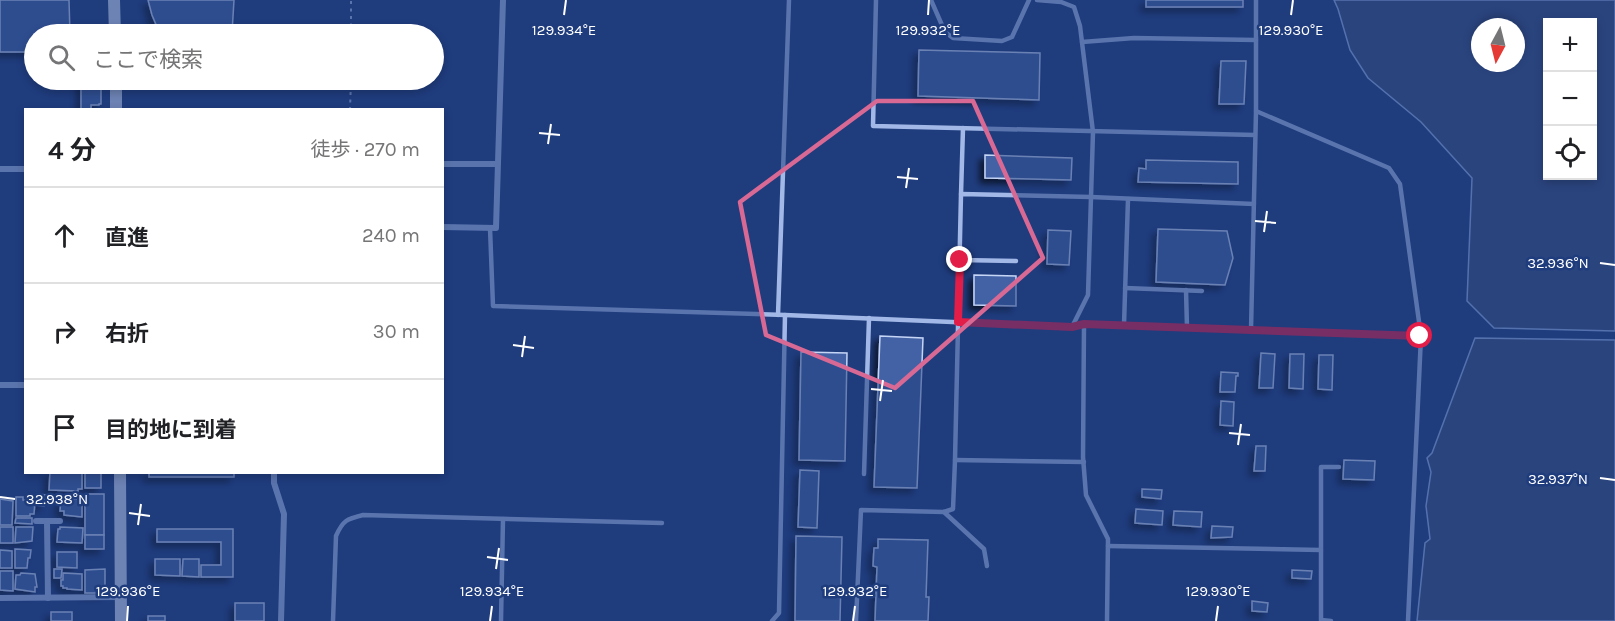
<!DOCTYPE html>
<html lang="ja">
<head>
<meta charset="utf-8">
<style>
	:root { --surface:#fff; --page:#f2f2f2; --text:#202124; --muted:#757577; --line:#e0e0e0 }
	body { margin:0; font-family:Karla,"Noto Sans JP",sans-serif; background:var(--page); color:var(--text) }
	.controls { position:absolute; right:18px; top:18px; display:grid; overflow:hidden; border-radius:0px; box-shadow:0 3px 9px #0003 }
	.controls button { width:54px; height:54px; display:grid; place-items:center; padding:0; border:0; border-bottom:2px solid var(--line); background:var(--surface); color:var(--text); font:30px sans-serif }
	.compass { position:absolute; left:1471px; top:18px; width:54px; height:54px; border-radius:50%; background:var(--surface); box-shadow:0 3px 9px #0003; rotate:187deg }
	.stop { position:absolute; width:18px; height:18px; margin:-14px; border:4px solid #e11d48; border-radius:50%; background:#fff }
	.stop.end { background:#e11d48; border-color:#fff; box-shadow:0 2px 6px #0008 }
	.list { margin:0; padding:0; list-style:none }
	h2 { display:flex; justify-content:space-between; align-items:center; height:78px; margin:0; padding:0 24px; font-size:26px }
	h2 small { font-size:20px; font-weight:400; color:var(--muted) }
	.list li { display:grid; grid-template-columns:39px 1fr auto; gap:18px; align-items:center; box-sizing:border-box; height:96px; padding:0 24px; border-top:2px solid var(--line) }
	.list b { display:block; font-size:22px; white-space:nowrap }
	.list em { font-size:20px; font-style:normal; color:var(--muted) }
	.icon { flex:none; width:33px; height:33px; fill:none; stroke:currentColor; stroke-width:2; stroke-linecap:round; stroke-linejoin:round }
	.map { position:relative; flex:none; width:1615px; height:621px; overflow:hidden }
	.search { position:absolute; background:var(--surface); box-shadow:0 3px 9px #0003; left:24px; top:24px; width:420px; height:66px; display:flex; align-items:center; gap:15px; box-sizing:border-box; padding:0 21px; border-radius:33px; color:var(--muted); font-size:22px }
	.panel { position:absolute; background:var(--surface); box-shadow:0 3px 9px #0003; left:24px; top:108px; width:420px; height:366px; border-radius:0px }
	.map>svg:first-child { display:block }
</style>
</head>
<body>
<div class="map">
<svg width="1615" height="621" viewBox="0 0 1615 621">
	<defs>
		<filter id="shadow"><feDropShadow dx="-5" dy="5" stdDeviation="3" flood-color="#0009"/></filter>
	</defs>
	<rect width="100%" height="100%" fill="#1f3c7d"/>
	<!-- water -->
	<g fill="#394f7f" stroke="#95b1e9" stroke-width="1.5" fill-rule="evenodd">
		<path d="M 1334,0 L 1615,0 L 1615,331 L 1494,328 L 1467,301 L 1472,178 L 1421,122 L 1368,78 L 1350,50 L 1338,9 ZM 1548,22 L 1592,22 L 1592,176 L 1548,176 ZM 1480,27 L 1516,27 L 1516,63 L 1480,63 Z"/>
		<polygon points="1475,338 1615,340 1615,621 1417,621 1425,543 1430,539 1426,506 1431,472 1427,458 1432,453"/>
	</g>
	<!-- building -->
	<g fill="#4362a5" stroke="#c5d5f6" stroke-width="1.5" filter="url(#shadow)">
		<polygon points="0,0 69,0 70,34 34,34 34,52 0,52"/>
		<polygon points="148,0 234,0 232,33 164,29 163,34 160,34 152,15"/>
		<rect x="1146" y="0" width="97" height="7"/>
		<polygon points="919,50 1040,53 1039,100 918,96"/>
		<polygon points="1221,61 1246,61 1244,104 1219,104"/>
		<polygon points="81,80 101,80 101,104 99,104 99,105 91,105 91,110 81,110"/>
		<polygon points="985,155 1072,158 1071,180 985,178"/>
		<polygon points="1146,160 1238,162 1238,184 1138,182 1139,168 1146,169"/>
		<polygon points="1158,229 1227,231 1233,258 1225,285 1156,282"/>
		<polygon points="1048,230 1071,231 1069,265 1047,264"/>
		<polygon points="974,275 1016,276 1016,306 974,305"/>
		<polygon points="880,336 923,338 917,488 874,487"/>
		<polygon points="801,352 847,353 845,461 799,460"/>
		<polygon points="1261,353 1275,354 1273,388 1259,388"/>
		<polygon points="1290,354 1304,354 1303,389 1289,388"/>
		<polygon points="1319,355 1333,355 1332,390 1318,389"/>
		<polygon points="1221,372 1238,373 1238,376 1236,376 1235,392 1220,392"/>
		<polygon points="1221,401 1234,402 1233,426 1220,425"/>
		<polygon points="1256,446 1266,446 1265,471 1254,471"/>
		<polygon points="1344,460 1375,461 1374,480 1343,479"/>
		<polygon points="800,470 819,471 817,528 798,527"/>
		<polygon points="50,472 82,472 82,489 78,489 78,491 49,490"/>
		<rect x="85" y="472" width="16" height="16"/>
		<rect x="149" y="472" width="85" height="5"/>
		<polygon points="1142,489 1162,490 1161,499 1142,497"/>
		<polygon points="37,494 45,495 44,506 36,505"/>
		<rect x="85" y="494" width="19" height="41"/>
		<polygon points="16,497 23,497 23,500 35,501 34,514 30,514 30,516 16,516"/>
		<polygon points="0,499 13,501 12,525 0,525"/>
		<polygon points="61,499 78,499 78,501 82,502 82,517 64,515 64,511 60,511"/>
		<polygon points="1136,509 1163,511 1162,525 1135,523"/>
		<polygon points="1174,511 1202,512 1201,527 1173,525"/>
		<polygon points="16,518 32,518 32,524 15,523"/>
		<polygon points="1212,526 1233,527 1232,537 1211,538"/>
		<rect x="0" y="527" width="13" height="16"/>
		<polygon points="16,527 33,527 32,541 15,543"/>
		<polygon points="60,527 83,528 82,543 57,542 58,529 60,529"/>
		<polygon points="157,529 233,529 233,577 201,577 201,565 221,565 221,542 157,542"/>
		<rect x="85" y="535" width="19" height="14"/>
		<polygon points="796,536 842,537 840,621 795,621"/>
		<polygon points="878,539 928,540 926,597 929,597 928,621 875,621 877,567 873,566 874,548 878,548"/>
		<polygon points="15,549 31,550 30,558 28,558 27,568 15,568"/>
		<polygon points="0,550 12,551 12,568 0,568"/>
		<polygon points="57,552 77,552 77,568 57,567"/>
		<polygon points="155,559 180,559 180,576 155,575"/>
		<polygon points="183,559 199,559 199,577 182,576"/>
		<polygon points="54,569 62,569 61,578 54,578"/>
		<polygon points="105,569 105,593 85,593 85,570"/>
		<polygon points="1292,570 1312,571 1311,579 1292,578"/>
		<polygon points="0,571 13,571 13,591 0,590"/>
		<polygon points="21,573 35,574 37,587 35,587 35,592 15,589 16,575 20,575"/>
		<polygon points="63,573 82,574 82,590 67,589 67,588 63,588 63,586 61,586 61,580 63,580"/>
		<polygon points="1252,601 1268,603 1267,612 1252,611"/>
		<rect x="235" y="603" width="29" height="18"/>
		<rect x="51" y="612" width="21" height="9"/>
		<rect x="148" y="616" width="17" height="5"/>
	</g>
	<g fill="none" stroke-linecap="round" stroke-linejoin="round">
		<!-- path -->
		<g stroke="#a2b8e7" stroke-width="2" stroke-dasharray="3 4.5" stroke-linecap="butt">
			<polyline points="351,34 351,0"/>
			<polyline points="350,110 351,80"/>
		</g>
		<!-- lane -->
		<g stroke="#a2b8e7" stroke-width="4.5">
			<polyline points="876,0 873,126 1255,135"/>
			<polyline points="931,0 945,32 953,38 1002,41 1012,37 1029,0"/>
			<polyline points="1037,0 1061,2 1074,7 1080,26 1093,132 1088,295 1072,327"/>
			<polyline points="1256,0 1256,111 1389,168 1400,184 1421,336"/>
			<polyline points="1082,42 1134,38 1256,40"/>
			<polyline points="961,194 963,128"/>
			<polyline points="490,228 493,306 785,315 1072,327 1084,324 1421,336 1408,621"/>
			<polyline points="960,260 1016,261"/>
			<polyline points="1125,288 1202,291"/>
			<polyline points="1186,290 1187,328"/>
			<polyline points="778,315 789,0"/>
			<polyline points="1084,324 1083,457 1086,495 1108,539 1107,621"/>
			<polyline points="1124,325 1128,199"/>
			<polyline points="1251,330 1256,111"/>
			<polyline points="955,460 1084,462"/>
			<polyline points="864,474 869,318"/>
			<polyline points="944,512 984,549 987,566"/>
			<polyline points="1108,546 1321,550 1321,467 1339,467"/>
			<polyline points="1321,550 1321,620 1331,621"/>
			<path d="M 333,621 L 336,536 C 343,520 347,519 363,515 L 662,523"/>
			<polyline points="501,621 503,519"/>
			<polyline points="772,621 779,613 785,315"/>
			<polyline points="856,621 861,510 944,512 953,509 955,460 961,194 1091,197 1254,204"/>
		</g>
		<!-- street -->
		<g stroke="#a2b8e7" stroke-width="6">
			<polyline points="442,164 497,164"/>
			<polyline points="0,169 26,169"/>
			<polyline points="442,227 496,228 503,0"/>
			<polyline points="0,385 26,385"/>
			<polyline points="274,472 274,483 284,514 281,621"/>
			<polyline points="36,521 47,521 48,598"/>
			<polyline points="47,521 60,521"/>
			<polyline points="0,598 121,597"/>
		</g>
		<!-- secondary -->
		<g stroke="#ccd9f6" stroke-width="12">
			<polyline points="114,0 115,34"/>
			<polyline points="116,80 116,110"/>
			<polyline points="120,472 121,621"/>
		</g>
	</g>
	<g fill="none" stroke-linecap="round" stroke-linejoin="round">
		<!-- route -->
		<polyline stroke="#e11d48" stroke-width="8" points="960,260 958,322 1072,327 1084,324 1420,336"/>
	</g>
	<!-- marked area -->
	<path d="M0 0H1615V621H0ZM 877,101 L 973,101 L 1043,258 L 895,388 L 766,335 L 740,202 Z" fill="#1f3c7d" fill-opacity=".55" fill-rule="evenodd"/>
	<path fill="none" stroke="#d76994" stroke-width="4.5" stroke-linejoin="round" d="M 877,101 L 973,101 L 1043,258 L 895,388 L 766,335 L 740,202 Z"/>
	<!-- ticks -->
	<path fill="none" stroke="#fff" stroke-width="2" d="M 564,15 L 566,0M 928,15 L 929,0M 1291,15 L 1293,0M 539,133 L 560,135M 548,144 L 551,124M 897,177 L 918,179M 906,188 L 909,168M 1255,221 L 1276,223M 1264,232 L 1267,211M 1600,263 L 1615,265M 513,345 L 534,348M 522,357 L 525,336M 871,389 L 892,391M 880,401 L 883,380M 1229,433 L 1250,435M 1238,445 L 1241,424M 1600,478 L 1615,480M 0,497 L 15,499M 129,513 L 150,516M 138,525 L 141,504M 487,557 L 508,560M 496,569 L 499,548M 127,621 L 128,606M 490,621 L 492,606M 853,621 L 855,606M 1216,621 L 1218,606"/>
	<g font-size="15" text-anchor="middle" fill="#fff" stroke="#1f3c7d" stroke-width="5" stroke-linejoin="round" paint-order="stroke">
		<text x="564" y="35">129.934°E</text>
		<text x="928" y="35">129.932°E</text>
		<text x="1291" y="35">129.930°E</text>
		<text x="1558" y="268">32.936°N</text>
		<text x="1558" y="484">32.937°N</text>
		<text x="57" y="504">32.938°N</text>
		<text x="128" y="596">129.936°E</text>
		<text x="492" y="596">129.934°E</text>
		<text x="855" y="596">129.932°E</text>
		<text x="1218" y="596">129.930°E</text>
	</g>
</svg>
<div class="controls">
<button>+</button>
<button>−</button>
<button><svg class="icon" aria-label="locate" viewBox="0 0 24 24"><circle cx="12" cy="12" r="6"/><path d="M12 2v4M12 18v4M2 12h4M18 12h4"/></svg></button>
</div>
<svg class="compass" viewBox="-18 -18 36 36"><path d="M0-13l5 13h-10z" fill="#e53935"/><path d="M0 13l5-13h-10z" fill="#757577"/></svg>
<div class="stop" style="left:1420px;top:336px"></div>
<div class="stop end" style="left:960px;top:260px"></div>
<div class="search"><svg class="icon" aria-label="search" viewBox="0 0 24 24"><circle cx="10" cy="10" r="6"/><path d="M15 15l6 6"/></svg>ここで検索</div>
<section class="panel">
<h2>4 分<small>徒歩 · 270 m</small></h2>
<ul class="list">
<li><svg class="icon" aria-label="ahead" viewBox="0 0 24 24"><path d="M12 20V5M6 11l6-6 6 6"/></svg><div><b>直進</b></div><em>240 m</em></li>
<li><svg class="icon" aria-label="right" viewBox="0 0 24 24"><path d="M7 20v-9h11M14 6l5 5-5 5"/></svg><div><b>右折</b></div><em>30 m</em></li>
<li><svg class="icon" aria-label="arrive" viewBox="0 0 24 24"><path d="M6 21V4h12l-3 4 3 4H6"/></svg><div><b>目的地に到着</b></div></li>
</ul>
</section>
</div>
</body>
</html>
